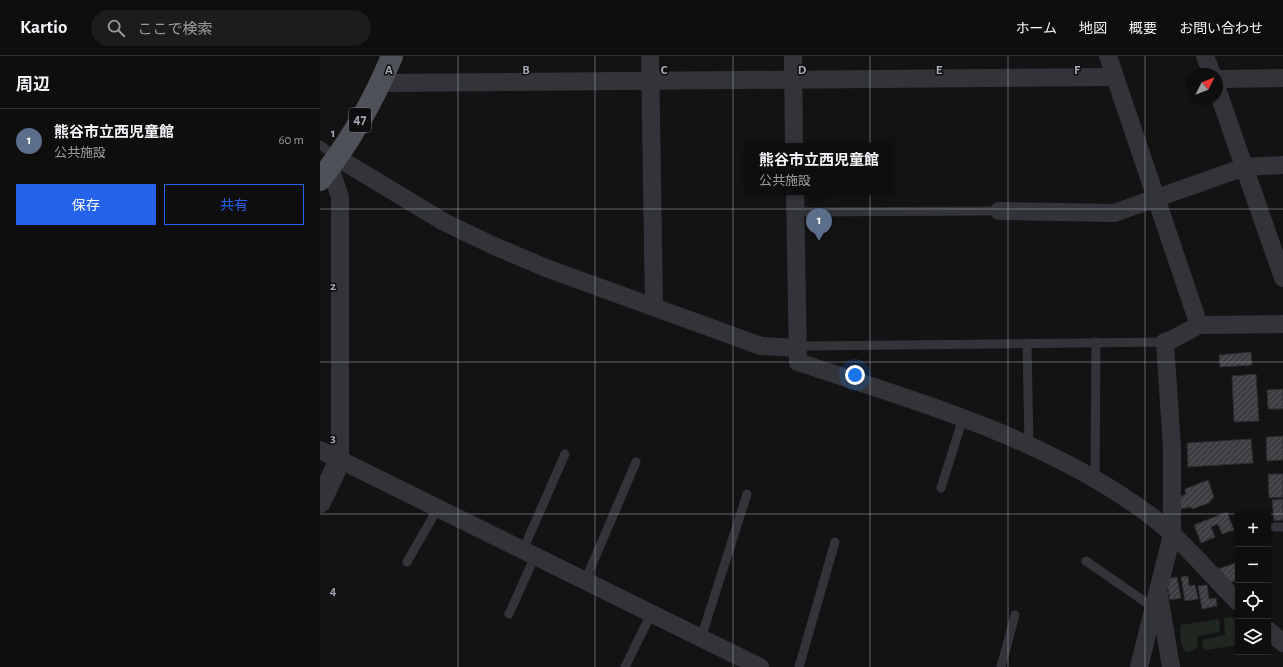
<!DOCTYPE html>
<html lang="ja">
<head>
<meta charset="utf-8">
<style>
	:root { --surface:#0e0e0f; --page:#1c1c1d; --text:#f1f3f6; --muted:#9b9c9e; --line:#2e2e2f; --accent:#2563eb }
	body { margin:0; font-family:"Alegreya Sans","Noto Sans JP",sans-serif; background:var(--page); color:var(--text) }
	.controls { position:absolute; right:12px; bottom:12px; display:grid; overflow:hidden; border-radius:0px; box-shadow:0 1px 3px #0004 }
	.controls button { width:36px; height:36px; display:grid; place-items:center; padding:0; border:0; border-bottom:1px solid var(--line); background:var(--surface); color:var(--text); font:20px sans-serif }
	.compass { position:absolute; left:867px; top:12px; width:36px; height:36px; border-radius:50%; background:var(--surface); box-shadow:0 1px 3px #0004; rotate:48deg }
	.you { position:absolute; left:535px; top:319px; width:14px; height:14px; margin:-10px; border:3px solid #fff; border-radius:50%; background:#1a73e8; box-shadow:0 0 0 6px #1a73e833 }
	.badge { display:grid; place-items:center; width:26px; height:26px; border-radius:50%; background:var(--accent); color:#fff; font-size:13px; font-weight:700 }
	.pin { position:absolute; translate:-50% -33px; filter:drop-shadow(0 1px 2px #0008) }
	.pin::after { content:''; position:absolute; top:21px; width:14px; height:12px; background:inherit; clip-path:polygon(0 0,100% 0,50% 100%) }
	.popup { position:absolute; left:425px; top:87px; width:148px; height:52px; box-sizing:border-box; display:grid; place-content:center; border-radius:0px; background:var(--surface); filter:drop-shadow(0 1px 3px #0005); font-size:13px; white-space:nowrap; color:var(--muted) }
	.popup b { font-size:15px; color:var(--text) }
	.popup::after { content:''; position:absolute; left:50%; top:100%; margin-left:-8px; border:8px solid transparent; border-top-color:var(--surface) }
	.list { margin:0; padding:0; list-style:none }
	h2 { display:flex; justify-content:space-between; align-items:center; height:52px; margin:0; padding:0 16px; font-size:17px }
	h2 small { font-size:13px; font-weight:400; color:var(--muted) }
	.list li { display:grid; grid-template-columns:26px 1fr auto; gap:12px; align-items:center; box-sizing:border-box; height:64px; padding:0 16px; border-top:1px solid var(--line) }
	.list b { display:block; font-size:15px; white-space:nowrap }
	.list p { margin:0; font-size:13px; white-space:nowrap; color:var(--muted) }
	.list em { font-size:13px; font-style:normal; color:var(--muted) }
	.actions { display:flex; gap:8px; padding:12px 16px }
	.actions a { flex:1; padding:9px 0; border:1px solid var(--accent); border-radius:0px; text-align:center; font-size:14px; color:var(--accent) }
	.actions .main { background:var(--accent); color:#fff }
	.icon { flex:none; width:22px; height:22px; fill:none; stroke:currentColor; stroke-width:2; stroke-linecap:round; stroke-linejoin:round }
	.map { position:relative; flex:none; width:963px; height:611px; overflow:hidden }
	header { display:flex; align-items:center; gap:24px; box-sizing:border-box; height:56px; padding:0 20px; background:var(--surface); border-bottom:1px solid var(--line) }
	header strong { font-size:19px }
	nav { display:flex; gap:22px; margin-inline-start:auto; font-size:14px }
	.search { width:280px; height:36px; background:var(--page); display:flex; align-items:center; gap:10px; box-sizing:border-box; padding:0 14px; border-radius:22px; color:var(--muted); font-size:15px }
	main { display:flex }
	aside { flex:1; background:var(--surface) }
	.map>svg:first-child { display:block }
</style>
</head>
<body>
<header>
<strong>Kartio</strong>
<div class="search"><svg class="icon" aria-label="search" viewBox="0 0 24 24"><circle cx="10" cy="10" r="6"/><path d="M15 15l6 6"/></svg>ここで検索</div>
<nav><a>ホーム</a><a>地図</a><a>概要</a><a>お問い合わせ</a></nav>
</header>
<main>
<aside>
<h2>周辺<small></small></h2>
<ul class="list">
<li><span class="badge" style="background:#5c6f8a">1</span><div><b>熊谷市立西児童館</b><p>公共施設</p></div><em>60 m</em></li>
</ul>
<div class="actions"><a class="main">保存</a><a>共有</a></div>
</aside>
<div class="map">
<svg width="963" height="611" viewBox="0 0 963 611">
	<defs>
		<pattern id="building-hatch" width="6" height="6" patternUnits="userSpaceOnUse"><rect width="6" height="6" fill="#3c3e41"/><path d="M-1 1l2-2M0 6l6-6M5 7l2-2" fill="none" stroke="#55575a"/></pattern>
	</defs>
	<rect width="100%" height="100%" fill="#131314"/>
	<!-- green -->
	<g fill="#1f2720">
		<polygon points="912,561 918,568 918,589 886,594 883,591 882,584 905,579 904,562"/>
		<path d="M 899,563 L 900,576 L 878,580 C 877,589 879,595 867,596 C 859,591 861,578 860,569 Z"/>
	</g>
	<!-- building -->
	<g fill="url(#building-hatch)" stroke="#2d2c30">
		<polygon points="931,296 932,309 900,311 899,299"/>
		<polygon points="936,318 939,365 914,366 912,320"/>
		<polygon points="963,333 963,353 948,353 947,334"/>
		<polygon points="963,380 963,404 947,405 946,381"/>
		<polygon points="931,383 933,407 868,411 867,387"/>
		<polygon points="948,418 963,418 963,441 949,442"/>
		<polygon points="888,424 894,441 889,447 872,453 871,451 860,453 860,441 866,438 865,433"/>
		<polygon points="963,443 963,464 954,465 952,444"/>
		<polygon points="907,456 914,474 902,478 898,468 891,471 895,481 881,487 874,469"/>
		<polygon points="918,506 918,534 915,525 910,527 898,513"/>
		<polygon points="868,520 869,530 875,529 878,543 865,545 861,521"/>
		<polygon points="857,521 861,542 850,544 846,523"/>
		<polygon points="887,529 889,543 896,542 897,550 882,553 878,530"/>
	</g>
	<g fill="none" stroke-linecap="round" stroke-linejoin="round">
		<!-- service -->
		<g stroke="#33343a" stroke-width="9">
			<polyline points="0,89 17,101"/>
			<polyline points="475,156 679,155"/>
			<polyline points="707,287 709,389"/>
			<polyline points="478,292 487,290 845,286"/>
			<polyline points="775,423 776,286"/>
			<polyline points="621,432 643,362"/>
			<polyline points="955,471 963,471"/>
			<polyline points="203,494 245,398"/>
			<polyline points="766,505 834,552"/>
			<polyline points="87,506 118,452"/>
			<polyline points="265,525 316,406"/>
			<polyline points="189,558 215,500"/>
			<polyline points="381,582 427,438"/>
			<polyline points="305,611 331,558"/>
			<polyline points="479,611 515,486"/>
			<polyline points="681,611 695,559"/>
		</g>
		<!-- minor -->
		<g stroke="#33343a" stroke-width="18">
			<polyline points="330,0 334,251"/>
			<polyline points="473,0 474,90"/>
			<polyline points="788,0 879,269"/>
			<polyline points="885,0 892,18"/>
			<polyline points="897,23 963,22"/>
			<polyline points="61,27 795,21"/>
			<polyline points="897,33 963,222"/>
			<polyline points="18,102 124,166 172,189 226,212 441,290 478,292"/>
			<polyline points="10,111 20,141 20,404"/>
			<path d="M 475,136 L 478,306 C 597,346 724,381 827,457 C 861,482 888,516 918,546"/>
			<polyline points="679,155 794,157 925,111 963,109"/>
			<polyline points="0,394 440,611"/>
			<polyline points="839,539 851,611"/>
			<polyline points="948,574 963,587"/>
			<polyline points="819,611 852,479 852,392 845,286 853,283 879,269 963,268"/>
		</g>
		<!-- tertiary -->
		<polyline stroke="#33343a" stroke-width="22" points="0,446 20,404"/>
		<!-- primary -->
		<path stroke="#4f5159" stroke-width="22" d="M 0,124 C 29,87 54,44 72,0"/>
	</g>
	<!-- grid -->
	<path fill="none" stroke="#a3a9b5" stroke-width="1" stroke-opacity="0.55" d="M 138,0 L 138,611M 275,0 L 275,611M 413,0 L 413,611M 550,0 L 550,611M 688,0 L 688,611M 825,0 L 825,611M 0,153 L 963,153M 0,306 L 963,306M 0,458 L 918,458M 948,458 L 963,458"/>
	<g text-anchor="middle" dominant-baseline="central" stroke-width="3" stroke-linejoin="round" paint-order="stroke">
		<!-- shield labels -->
		<rect fill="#0e0e0f" stroke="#767a83" stroke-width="1" x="29" y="52" width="22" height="24" rx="3"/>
		<g font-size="14" font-weight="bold" fill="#a3a9b5">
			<text x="40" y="64">47</text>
		</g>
	</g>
	<g font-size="13" text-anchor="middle" font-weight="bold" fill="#a3a9b5" stroke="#0e0e0f" stroke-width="3" stroke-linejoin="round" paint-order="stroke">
		<text x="69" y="18">A</text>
		<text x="206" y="18">B</text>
		<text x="344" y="18">C</text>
		<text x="482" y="18">D</text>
		<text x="619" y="18">E</text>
		<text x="757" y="18">F</text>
		<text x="13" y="81">1</text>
		<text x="13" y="234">2</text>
		<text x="13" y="386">3</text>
		<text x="13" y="539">4</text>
	</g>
</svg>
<div class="controls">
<button>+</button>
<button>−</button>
<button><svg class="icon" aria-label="locate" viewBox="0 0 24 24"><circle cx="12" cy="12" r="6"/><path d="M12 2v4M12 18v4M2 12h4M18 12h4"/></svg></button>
<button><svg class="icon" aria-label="layers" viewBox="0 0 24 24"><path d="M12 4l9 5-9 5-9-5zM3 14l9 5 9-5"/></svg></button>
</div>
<svg class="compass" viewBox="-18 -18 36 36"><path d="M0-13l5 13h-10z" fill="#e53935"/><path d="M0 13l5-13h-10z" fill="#9b9c9e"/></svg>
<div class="you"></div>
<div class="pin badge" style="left:499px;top:185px;background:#5c6f8a">1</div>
<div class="popup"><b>熊谷市立西児童館</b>公共施設</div>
</div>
</main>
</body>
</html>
